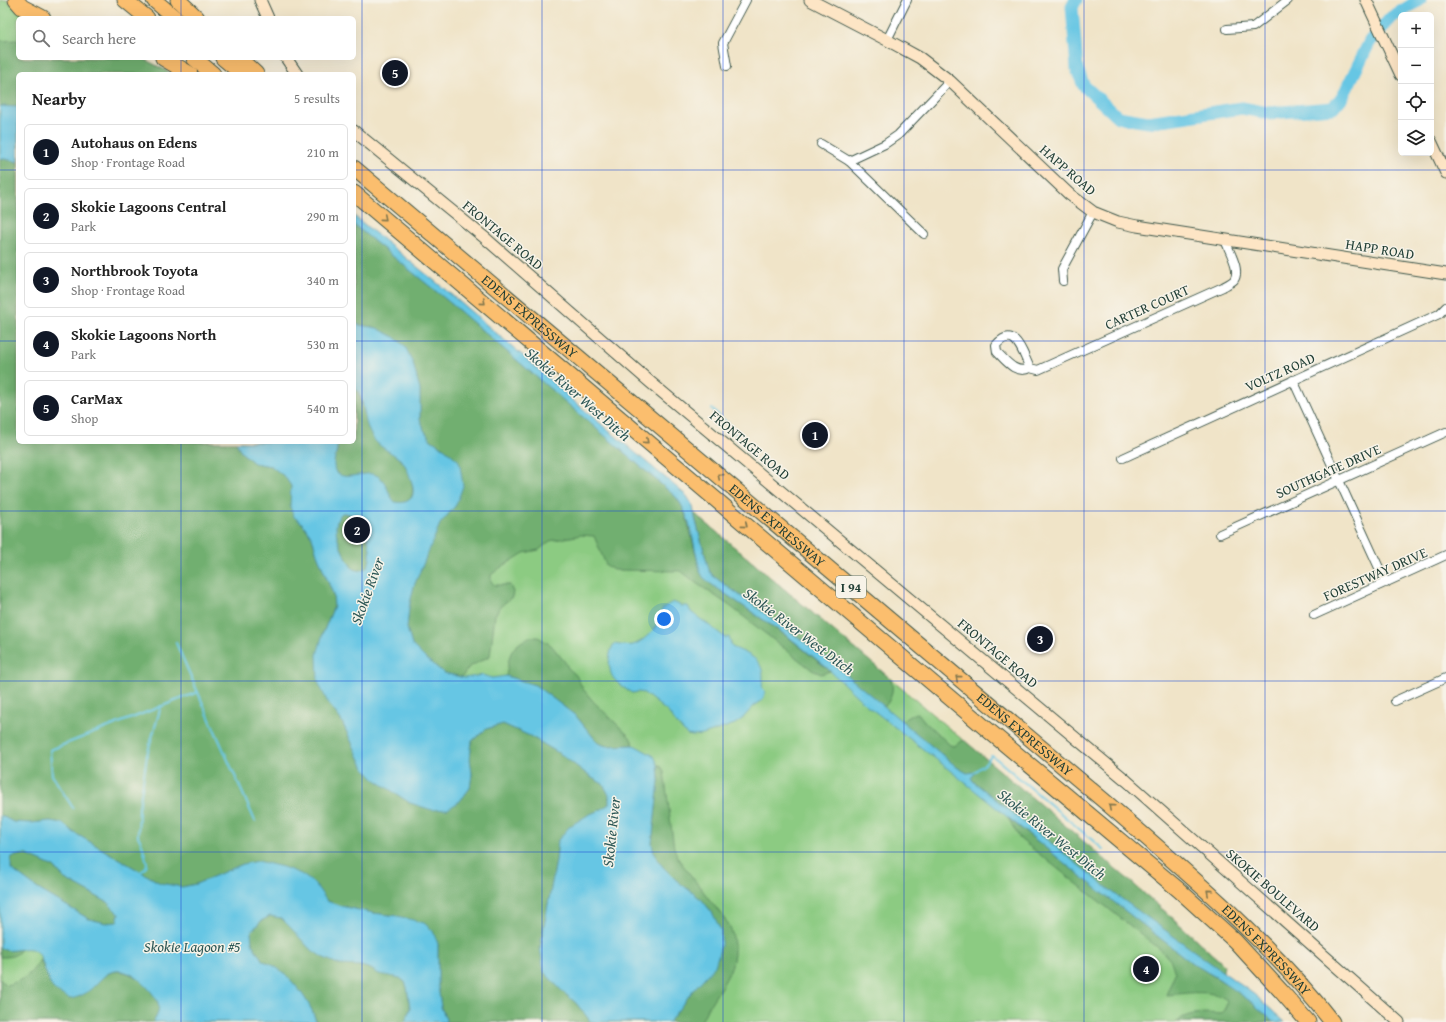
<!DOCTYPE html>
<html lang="en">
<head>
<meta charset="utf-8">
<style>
	:root { --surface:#fff; --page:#f6f6f6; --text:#222; --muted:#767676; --line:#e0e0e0; --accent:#111827 }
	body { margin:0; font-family:"Gentium Book Plus",serif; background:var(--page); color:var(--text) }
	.controls { position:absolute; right:12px; top:12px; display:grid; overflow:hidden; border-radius:6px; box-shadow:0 4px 16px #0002 }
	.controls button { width:36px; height:36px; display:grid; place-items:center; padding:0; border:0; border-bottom:1px solid var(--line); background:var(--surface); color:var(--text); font:20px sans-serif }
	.you { position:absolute; left:664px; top:619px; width:14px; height:14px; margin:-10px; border:3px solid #fff; border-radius:50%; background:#1a73e8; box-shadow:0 0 0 6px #1a73e833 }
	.badge { display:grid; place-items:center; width:26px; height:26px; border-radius:50%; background:var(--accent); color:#fff; font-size:13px; font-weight:700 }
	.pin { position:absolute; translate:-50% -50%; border:2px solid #fff; box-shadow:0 1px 4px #0006 }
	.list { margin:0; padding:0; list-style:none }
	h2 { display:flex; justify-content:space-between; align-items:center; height:52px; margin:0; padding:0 16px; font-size:17px }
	h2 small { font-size:13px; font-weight:400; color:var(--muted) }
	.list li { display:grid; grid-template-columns:26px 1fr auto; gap:12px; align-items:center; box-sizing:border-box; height:56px; margin:0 8px 8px; padding:0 8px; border:1px solid var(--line); border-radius:6px }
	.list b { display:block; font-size:15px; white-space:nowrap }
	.list p { margin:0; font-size:13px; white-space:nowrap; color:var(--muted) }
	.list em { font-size:13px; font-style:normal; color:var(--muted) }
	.icon { flex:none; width:22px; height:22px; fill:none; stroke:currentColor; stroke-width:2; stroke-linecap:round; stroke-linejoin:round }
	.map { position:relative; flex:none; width:1446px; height:1022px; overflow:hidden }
	.search { position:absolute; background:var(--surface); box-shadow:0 4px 16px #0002; left:16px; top:16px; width:340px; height:44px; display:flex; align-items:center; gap:10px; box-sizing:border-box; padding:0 14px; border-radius:6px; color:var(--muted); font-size:15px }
	.panel { position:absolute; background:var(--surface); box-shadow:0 4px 16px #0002; left:16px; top:72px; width:340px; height:372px; border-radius:6px }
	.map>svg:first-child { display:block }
</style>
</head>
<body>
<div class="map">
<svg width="1446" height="1022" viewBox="0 0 1446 1022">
	<rect width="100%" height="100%" fill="#f7f3e8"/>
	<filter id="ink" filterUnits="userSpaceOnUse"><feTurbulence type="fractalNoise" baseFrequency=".025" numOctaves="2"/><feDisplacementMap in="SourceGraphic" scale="8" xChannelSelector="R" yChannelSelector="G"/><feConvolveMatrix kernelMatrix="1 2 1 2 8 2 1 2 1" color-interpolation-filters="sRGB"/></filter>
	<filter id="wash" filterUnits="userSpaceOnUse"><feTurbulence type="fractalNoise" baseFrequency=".012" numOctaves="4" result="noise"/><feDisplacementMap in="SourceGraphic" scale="16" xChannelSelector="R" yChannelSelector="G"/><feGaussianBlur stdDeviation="0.9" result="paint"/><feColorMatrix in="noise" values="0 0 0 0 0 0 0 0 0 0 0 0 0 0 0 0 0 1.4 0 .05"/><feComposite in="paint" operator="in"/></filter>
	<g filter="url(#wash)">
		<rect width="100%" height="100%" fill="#f0e4c8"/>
		<!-- green -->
		<polygon fill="#8ccb82" stroke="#56845b" points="0,0 7,0 28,18 18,18 18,58 142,58 173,74 18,74 18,442 354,442 354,221 642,463 694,513 1125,877 1176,921 1224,965 1217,973 1279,1022 0,1022"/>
		<!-- forest -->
		<g fill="#71af70" stroke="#487652">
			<polygon points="18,40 18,58 142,58 172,74 18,74 18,107 0,106 0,41"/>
			<polygon points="0,158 18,162 18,442 236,442 241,452 254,463 271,466 285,477 291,486 294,516 302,523 312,537 317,554 333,594 334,606 323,633 328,703 341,720 364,768 410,803 460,801 470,788 472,774 470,758 472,741 486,729 503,724 530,736 562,755 592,778 603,784 609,795 609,804 602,809 588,815 558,840 556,861 540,948 563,992 576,1003 591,1022 447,1022 441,1007 438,986 438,944 398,916 373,913 341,906 327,901 322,894 243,864 196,884 182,887 160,883 73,832 62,823 50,821 31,823 13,822 0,815"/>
			<polygon points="354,225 448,301 676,497 683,508 688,523 700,571 711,584 789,638 830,671 821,674 812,670 730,606 696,583 681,571 613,570 606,565 594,536 581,535 550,541 539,550 524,553 500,568 491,575 491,581 494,585 510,585 513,592 512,597 501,606 495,615 490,656 469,667 462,677 444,673 425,658 412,645 407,628 409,608 414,585 440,523 456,505 445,449 431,440 424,430 420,419 420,390 413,363 377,328 354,324"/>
			<path d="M 354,386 L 359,393 L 362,405 L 394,455 C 397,457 400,459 402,461 C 410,469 416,490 410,500 L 401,503 L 395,503 L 391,498 L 387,490 L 360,475 L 341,477 C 325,465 340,456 337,442 L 354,442 Z"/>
			<path d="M 342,513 C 369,511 385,581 353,569 C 344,556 327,526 342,513 Z"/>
			<path d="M 694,513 L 891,679 C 894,688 892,700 884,707 L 825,657 L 713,576 L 709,570 Z"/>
			<path d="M 529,637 L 538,637 L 551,645 L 565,662 L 568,668 L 576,675 L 583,689 L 593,701 L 630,737 L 634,745 L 606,746 L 598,743 L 576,716 L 535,685 L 506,676 C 510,654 508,649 529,637 Z"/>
			<path d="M 918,713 L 925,722 L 950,745 L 954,746 L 964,740 C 1051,814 1140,887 1224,965 L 1223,972 L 1180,942 L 1115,894 L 974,782 L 971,778 L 975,772 L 967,773 L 958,768 L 901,721 L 913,714 Z"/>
			<path d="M 658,765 L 660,765 L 664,771 L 674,848 L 679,860 L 730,926 C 745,971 716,986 701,1022 L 669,1022 L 694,989 L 713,914 L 702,900 L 676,880 L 663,867 L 654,854 L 652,843 L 659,781 Z"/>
			<path d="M 1008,818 L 1078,874 L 1192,963 L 1233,988 L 1250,1001 L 1274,1022 L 1176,1022 C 1190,1011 1205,1013 1221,1014 L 1225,1010 L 1227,1000 C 1209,988 1186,994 1166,995 L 1175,973 L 1171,961 L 1161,950 L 1020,839 Z"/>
			<polygon points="25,854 54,867 65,879 107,902 119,914 117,922 106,923 89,919 38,889 11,869 11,857"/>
			<path d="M 270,916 L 281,918 L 340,965 L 361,966 L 371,969 L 379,973 L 400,978 L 405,982 L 407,987 L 409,1001 L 410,1009 L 405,1022 L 316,1022 C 312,1002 283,966 263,961 L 252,944 L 251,932 L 261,921 Z"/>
			<path d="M 0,948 C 6,951 14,951 21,949 C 17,957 8,957 0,957 Z"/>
			<path d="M 41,958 L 44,971 L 86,993 C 94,986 102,975 112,972 C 128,967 154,987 158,1002 C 160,1010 158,1015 153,1022 L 0,1022 L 0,979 L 6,985 C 23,981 32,974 41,958 Z"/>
		</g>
		<!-- water -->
		<g fill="#66c6e4" stroke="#42828c" fill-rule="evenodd">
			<polygon points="0,106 18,107 18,162 0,158"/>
			<path d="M 354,216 L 441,286 L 521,354 L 575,402 L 687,496 L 693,506 L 695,518 L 709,570 L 713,576 L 825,657 L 958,768 L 967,773 L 976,772 L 971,778 L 974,782 L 1115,894 L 1255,995 L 1285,1022 L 1274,1022 L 1250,1001 L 1219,979 L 1192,963 L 1078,874 L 937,760 L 864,703 L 826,667 L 790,638 L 711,584 L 703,577 L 700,571 C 694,548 691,515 676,497 L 448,301 L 354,225 Z"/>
			<path d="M 354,324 L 377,328 L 394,337 L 405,346 L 413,363 L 420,390 L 420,419 L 424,430 L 431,440 L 445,449 L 459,461 L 461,472 L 463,486 L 456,505 L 440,524 L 414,586 L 409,608 L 407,628 L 412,645 L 425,658 L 444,673 L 465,678 L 482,675 L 492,678 L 506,676 L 535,685 L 576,716 L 598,743 L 606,746 L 634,745 L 654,756 L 658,765 L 659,781 L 652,843 L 654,854 L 663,867 L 676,880 L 702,900 L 713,914 L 721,931 L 721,946 L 715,966 L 694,989 L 669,1022 L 591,1022 L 576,1003 L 563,992 L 544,972 L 540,948 L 556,861 L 558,840 L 570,826 L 588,815 L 602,809 L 609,804 L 609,795 L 603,784 L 592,778 L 562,755 L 530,736 L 503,724 L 486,729 L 472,741 L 470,758 L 472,774 L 470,788 L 460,801 L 448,809 L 432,810 L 410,803 L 374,779 L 364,768 L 341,720 L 328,703 L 318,682 L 317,655 L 323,633 L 334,606 L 333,594 L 317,554 L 312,537 L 302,523 L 294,517 L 290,507 L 291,486 L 285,477 L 271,466 L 254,463 L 241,452 L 236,442 L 337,442 C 339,454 330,461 336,473 C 349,482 366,469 378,476 C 387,481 388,495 395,502 C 400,503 408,503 412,497 C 414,493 413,487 412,483 C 409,475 407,466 401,460 C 391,451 378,448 371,435 C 362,419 366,399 354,386 ZM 342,513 C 369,511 384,581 353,569 C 344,556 327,526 342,513 Z"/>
			<path d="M 673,602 L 682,606 L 688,606 L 691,612 L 726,638 L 729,637 L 732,647 C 753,656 767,661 762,687 L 765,692 L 763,700 L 754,706 L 742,719 L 735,724 L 703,735 L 693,736 L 687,735 L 676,723 L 668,712 L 644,693 L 638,692 L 632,693 C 625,689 616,683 612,676 C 608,667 608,652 614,644 C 619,645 627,646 633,645 C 642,642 653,632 657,624 C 662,611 659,609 673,602 Z"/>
			<path d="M 0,815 L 13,822 L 31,823 L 50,821 L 62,823 L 73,832 L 160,883 L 182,887 L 196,884 L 243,864 L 258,861 L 283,867 L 301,874 L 315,884 L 327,901 L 341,906 L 373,913 L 398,916 L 424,923 L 433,931 L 438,944 L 438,986 L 441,1007 L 447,1022 L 405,1022 L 410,1009 L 409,1001 L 407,987 L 405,982 L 400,978 L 379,974 L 371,969 L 361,966 L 340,965 L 322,957 L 309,948 L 290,927 L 281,918 L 270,916 L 261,921 L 251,932 L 252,944 L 263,961 C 284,966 312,1002 316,1022 L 153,1022 C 159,1014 161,1005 155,997 C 145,983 126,963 107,974 C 104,976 101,979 98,982 C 90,991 82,997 70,999 C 64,996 56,992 52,987 C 46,978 42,954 36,951 C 25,944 12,955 0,948 ZM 25,854 L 54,867 L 65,879 L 107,902 L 119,914 L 117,922 L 106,923 L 89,919 L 38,889 L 11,869 L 11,857 Z"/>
		</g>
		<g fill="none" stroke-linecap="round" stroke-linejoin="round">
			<!-- stream -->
			<g stroke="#66c6e4" stroke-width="2">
				<polyline points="712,409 737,432 735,437"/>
				<polyline points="176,643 255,821"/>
				<polyline points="974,772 985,764 991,756 993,756 1104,850"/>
				<polyline points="73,808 52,775 50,750 198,692"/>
				<polyline points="139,874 146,867 147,863 142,844 138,836 139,808 147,755 161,706"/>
			</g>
			<!-- river -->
			<polyline stroke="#66c6e4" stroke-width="13" points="1076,0 1072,7 1077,69 1084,86 1118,117 1148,122 1242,108 1268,113 1333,108 1343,96 1370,41 1392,17 1420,0"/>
		</g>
	</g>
	<g filter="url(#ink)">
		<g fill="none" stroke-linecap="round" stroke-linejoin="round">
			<!-- street casing -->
			<g stroke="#3e564a" stroke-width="10">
				<g id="street">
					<polyline points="1227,29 1253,27 1288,0"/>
					<polyline points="887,40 907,0"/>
					<polyline points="727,66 723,43 746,0"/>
					<polyline points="821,144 849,161 924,234"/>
					<polyline points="849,161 885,144 898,135 950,81"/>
					<polyline points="1063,281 1062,269 1093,212"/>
					<path d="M 1030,368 C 1023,355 1016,323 996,345 L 997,352 C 1006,361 1016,375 1030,368 L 1038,370 L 1223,287 C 1226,285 1231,283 1234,280 C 1241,270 1229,251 1225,240"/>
					<polyline points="1293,380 1386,583"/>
					<polyline points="1123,458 1439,314 1446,307"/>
					<polyline points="1220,534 1446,432"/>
					<polyline points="1314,615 1446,555"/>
					<polyline points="1395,701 1446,678"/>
				</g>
			</g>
			<!-- secondary casing -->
			<g stroke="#3e564a" stroke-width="13">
				<g id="secondary">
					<polyline points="260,0 268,18"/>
					<polyline points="810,0 887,40 920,58 950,81 1069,194 1093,212 1118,222 1137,226 1446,274"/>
					<polyline points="1366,0 1401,75"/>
					<polyline points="286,58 297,74"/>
					<polyline points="354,131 485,238 650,382 1127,781 1399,1022"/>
					<polyline points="1431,141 1446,173"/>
				</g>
			</g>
			<!-- highway casing -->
			<g stroke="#3e564a" stroke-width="17">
				<g id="highway">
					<polyline points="16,0 22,7 43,18"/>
					<polyline points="125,0 147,18"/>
					<polyline points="154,0 175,18"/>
					<polyline points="178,0 197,18"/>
					<polyline points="163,58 190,74"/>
					<polyline points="194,58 213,74"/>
					<polyline points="223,58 242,74"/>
					<polyline points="239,58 256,74"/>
					<path id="s1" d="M 354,168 L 1109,805 C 1187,873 1268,940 1332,1022"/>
					<polyline points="354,193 982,725 1179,890 1235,941 1281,991 1308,1022"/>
				</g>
			</g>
			<!-- street -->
			<use href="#street" stroke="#fff" stroke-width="8"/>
			<!-- secondary -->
			<use href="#secondary" stroke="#fde5c5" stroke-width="11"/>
			<!-- highway -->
			<use href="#highway" stroke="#fbbe6e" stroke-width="15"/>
		</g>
		<!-- one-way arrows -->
		<defs><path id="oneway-chevron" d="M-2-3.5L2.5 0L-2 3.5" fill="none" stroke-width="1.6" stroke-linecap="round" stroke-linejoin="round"/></defs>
		<g stroke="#82774e">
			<use href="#oneway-chevron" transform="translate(384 218) rotate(40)"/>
			<use href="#oneway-chevron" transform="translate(483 302) rotate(40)"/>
			<use href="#oneway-chevron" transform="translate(646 441) rotate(40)"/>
			<use href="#oneway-chevron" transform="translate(720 476) rotate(-140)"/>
			<use href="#oneway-chevron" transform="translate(745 525) rotate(40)"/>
			<use href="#oneway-chevron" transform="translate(958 678) rotate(-140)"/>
			<use href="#oneway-chevron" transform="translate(1111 807) rotate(-139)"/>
			<use href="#oneway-chevron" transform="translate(1209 892) rotate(-139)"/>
		</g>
	</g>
	<!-- grid -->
	<path fill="none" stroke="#1d4ed8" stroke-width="1" stroke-opacity="0.55" d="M 181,0 L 181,18M 362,0 L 362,1022M 542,0 L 542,1022M 723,0 L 723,1022M 904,0 L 904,1022M 1084,0 L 1084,1022M 1265,0 L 1265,1022M 181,58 L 181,74M 0,170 L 18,170M 354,170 L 1446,170M 0,341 L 18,341M 354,341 L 1446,341M 181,442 L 181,1022M 0,511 L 1446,511M 0,681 L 1446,681M 0,852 L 1446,852"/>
	<g text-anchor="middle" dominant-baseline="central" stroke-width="3" stroke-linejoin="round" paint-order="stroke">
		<!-- shield labels -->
		<rect fill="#f7f3e8" stroke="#60746a" stroke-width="1" x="836" y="576" width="30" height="22" rx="3"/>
		<g font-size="13" font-weight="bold" fill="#1f3d34">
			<text x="851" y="587">I 94</text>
		</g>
		<!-- street labels -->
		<g font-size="14" fill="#1f3d34" stroke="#f7f3e8">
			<text transform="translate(1068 170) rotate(41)">HAPP ROAD</text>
			<text transform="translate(503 235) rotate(40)">FRONTAGE ROAD</text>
			<text transform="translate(1380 249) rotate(9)">HAPP ROAD</text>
			<text transform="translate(1147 307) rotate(-24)">CARTER COURT</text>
			<text stroke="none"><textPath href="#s1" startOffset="230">EDENS EXPRESSWAY</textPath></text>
			<text transform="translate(1280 372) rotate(-24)">VOLTZ ROAD</text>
			<text transform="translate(750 445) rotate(40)">FRONTAGE ROAD</text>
			<text transform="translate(1328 471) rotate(-24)">SOUTHGATE DRIVE</text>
			<text stroke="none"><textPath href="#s1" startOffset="554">EDENS EXPRESSWAY</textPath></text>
			<text transform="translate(1375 574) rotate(-24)">FORESTWAY DRIVE</text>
			<text transform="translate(998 653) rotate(40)">FRONTAGE ROAD</text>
			<text stroke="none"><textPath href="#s1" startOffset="878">EDENS EXPRESSWAY</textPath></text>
			<text transform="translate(1273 890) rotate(41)">SKOKIE BOULEVARD</text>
			<text stroke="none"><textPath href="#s1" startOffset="1202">EDENS EXPRESSWAY</textPath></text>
		</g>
		<!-- water labels -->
		<g font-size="15" font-style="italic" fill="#2d5857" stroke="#f7f3e8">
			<text transform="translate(578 394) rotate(41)">Skokie River West Ditch</text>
			<text transform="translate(367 591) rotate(-70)">Skokie River</text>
			<text transform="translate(799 631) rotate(37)">Skokie River West Ditch</text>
			<text transform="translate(611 832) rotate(-84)">Skokie River</text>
			<text transform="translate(1052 834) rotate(39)">Skokie River West Ditch</text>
			<text x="192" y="946">Skokie Lagoon #5</text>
		</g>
	</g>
</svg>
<div class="controls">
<button>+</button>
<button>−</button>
<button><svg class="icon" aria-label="locate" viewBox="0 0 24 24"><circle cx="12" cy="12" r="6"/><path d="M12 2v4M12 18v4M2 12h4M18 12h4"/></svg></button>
<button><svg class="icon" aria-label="layers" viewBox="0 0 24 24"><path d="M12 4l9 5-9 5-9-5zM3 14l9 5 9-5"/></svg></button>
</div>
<div class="you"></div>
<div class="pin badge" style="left:815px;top:435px">1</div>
<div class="pin badge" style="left:357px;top:530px">2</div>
<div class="pin badge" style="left:1040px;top:639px">3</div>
<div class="pin badge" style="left:1146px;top:969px">4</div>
<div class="pin badge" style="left:395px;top:73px">5</div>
<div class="search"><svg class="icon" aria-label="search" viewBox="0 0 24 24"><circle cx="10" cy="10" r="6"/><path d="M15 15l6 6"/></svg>Search here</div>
<section class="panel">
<h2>Nearby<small>5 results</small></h2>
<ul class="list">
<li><span class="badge">1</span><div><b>Autohaus on Edens</b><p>Shop · Frontage Road</p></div><em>210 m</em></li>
<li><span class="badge">2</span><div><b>Skokie Lagoons Central</b><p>Park</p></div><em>290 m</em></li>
<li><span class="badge">3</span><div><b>Northbrook Toyota</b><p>Shop · Frontage Road</p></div><em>340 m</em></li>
<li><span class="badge">4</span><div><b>Skokie Lagoons North</b><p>Park</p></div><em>530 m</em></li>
<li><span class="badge">5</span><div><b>CarMax</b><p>Shop</p></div><em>540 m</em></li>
</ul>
</section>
</div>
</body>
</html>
